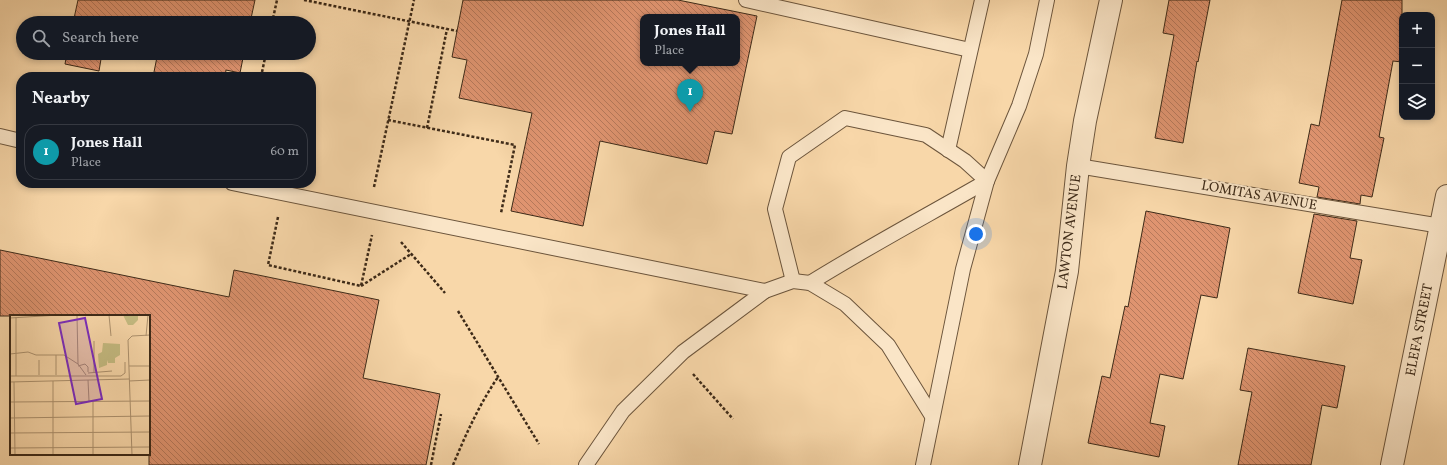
<!DOCTYPE html>
<html lang="en">
<head>
<meta charset="utf-8">
<style>
	:root { --surface:#171b24; --page:#20242c; --text:#f1f3f6; --muted:#9ea1a6; --line:#363941; --accent:#db2777 }
	body { margin:0; font-family:Vollkorn,serif; background:var(--page); color:var(--text) }
	.controls { position:absolute; right:12px; top:12px; display:grid; overflow:hidden; border-radius:8px; box-shadow:0 2px 6px #0003 }
	.controls button { width:36px; height:36px; display:grid; place-items:center; padding:0; border:0; border-bottom:1px solid var(--line); background:var(--surface); color:var(--text); font:20px sans-serif }
	.you { position:absolute; left:976px; top:234px; width:14px; height:14px; margin:-10px; border:3px solid #fff; border-radius:50%; background:#1a73e8; box-shadow:0 0 0 6px #1a73e833 }
	.badge { display:grid; place-items:center; width:26px; height:26px; border-radius:50%; background:var(--accent); color:#fff; font-size:13px; font-weight:700 }
	.pin { position:absolute; translate:-50% -33px; filter:drop-shadow(0 1px 2px #0008) }
	.pin::after { content:''; position:absolute; top:21px; width:14px; height:12px; background:inherit; clip-path:polygon(0 0,100% 0,50% 100%) }
	.popup { position:absolute; left:640px; top:14px; width:100px; height:52px; box-sizing:border-box; display:grid; place-content:center; border-radius:8px; background:var(--surface); filter:drop-shadow(0 1px 3px #0005); font-size:13px; white-space:nowrap; color:var(--muted) }
	.popup b { font-size:15px; color:var(--text) }
	.popup::after { content:''; position:absolute; left:50%; top:100%; margin-left:-8px; border:8px solid transparent; border-top-color:var(--surface) }
	.list { margin:0; padding:0; list-style:none }
	h2 { display:flex; justify-content:space-between; align-items:center; height:52px; margin:0; padding:0 16px; font-size:17px }
	h2 small { font-size:13px; font-weight:400; color:var(--muted) }
	.list li { display:grid; grid-template-columns:26px 1fr auto; gap:12px; align-items:center; box-sizing:border-box; height:56px; margin:0 8px 8px; padding:0 8px; border:1px solid var(--line); border-radius:16px }
	.list b { display:block; font-size:15px; white-space:nowrap }
	.list p { margin:0; font-size:13px; white-space:nowrap; color:var(--muted) }
	.list em { font-size:13px; font-style:normal; color:var(--muted) }
	.icon { flex:none; width:22px; height:22px; fill:none; stroke:currentColor; stroke-width:2; stroke-linecap:round; stroke-linejoin:round }
	.map { position:relative; flex:none; width:1447px; height:465px; overflow:hidden }
	.search { position:absolute; background:var(--surface); box-shadow:0 2px 6px #0003; left:16px; top:16px; width:300px; height:44px; display:flex; align-items:center; gap:10px; box-sizing:border-box; padding:0 14px; border-radius:22px; color:var(--muted); font-size:15px }
	.panel { position:absolute; background:var(--surface); box-shadow:0 2px 6px #0003; left:16px; top:72px; width:300px; height:116px; border-radius:16px }
	.map>svg:first-child { display:block }
</style>
</head>
<body>
<div class="map">
<svg width="1447" height="465" viewBox="0 0 1447 465">
	<defs>
		<pattern id="building-back-hatch" width="6" height="6" patternUnits="userSpaceOnUse"><rect width="6" height="6" fill="#df9470"/><path d="M-1 5l2 2M0 0l6 6M5-1l2 2" fill="none" stroke="#b6795b"/></pattern>
	</defs>
	<rect width="100%" height="100%" fill="#f8d7a9"/>
	<filter id="stains"><feTurbulence type="fractalNoise" baseFrequency=".005" numOctaves="4"/><feColorMatrix values="0 0 0 0 .2 0 0 0 0 .09 0 0 0 0 .02 0 0 0 .5 -.17"/></filter>
	<radialGradient id="worn" r=".72"><stop offset=".6" stop-color="#630" stop-opacity="0"/><stop offset="1" stop-color="#630" stop-opacity=".3"/></radialGradient>
	<!-- building -->
	<g fill="url(#building-back-hatch)" stroke="#3d2a18" fill-rule="evenodd">
		<polygon points="78,0 255,0 250,23 73,23"/>
		<path d="M 463,0 L 678,0 L 757,16 L 732,134 L 715,131 L 707,164 L 600,141 L 583,226 L 511,211 L 532,113 L 459,98 L 467,60 L 452,57 ZM 643,17 L 737,17 L 737,63 L 643,63 Z"/>
		<polygon points="1169,0 1210,0 1198,62 1197,61 1183,143 1155,138 1174,35 1163,33"/>
		<polygon points="1342,0 1402,0 1402,62 1393,61 1379,137 1384,138 1372,197 1361,195 1360,204 1317,197 1319,187 1299,183 1311,124 1319,126"/>
		<polygon points="67,53 102,53 99,71 65,64"/>
		<polygon points="138,53 244,53 240,73 226,70 225,77 153,77 157,57"/>
		<polygon points="1146,211 1230,228 1217,298 1201,295 1183,379 1160,374 1150,423 1165,426 1159,457 1088,443 1102,376 1110,378 1125,306 1128,307"/>
		<polygon points="1314,214 1357,221 1350,258 1362,260 1353,304 1298,293"/>
		<polygon points="0,250 229,297 234,270 379,300 363,378 440,394 426,465 149,465 149,316 0,316"/>
		<polygon points="1248,348 1345,366 1337,408 1322,405 1311,465 1238,465 1252,392 1240,390"/>
	</g>
	<g fill="none" stroke-linecap="round" stroke-linejoin="round">
		<!-- service casing -->
		<g stroke="#6c553c" stroke-width="16">
			<g id="service">
				<polyline points="746,0 970,50"/>
				<polyline points="0,136 21,141"/>
				<polyline points="948,150 982,0"/>
				<polyline points="1078,166 1441,226"/>
				<polyline points="232,183 765,291"/>
				<polyline points="793,281 775,209 789,157 845,118 926,135 965,161 987,181"/>
				<path d="M 810,283 C 868,247 928,215 987,181"/>
				<polyline points="586,465 623,411 683,352 765,291 793,281 810,283 845,304 888,345 932,416"/>
				<polyline points="923,465 963,269 987,181 1019,106 1036,54 1047,0"/>
			</g>
		</g>
		<!-- minor casing -->
		<g stroke="#6c553c" stroke-width="24">
			<g id="minor">
				<polyline points="1030,465 1067,271 1078,166 1085,121 1111,0"/>
				<polyline points="1392,465 1447,196"/>
			</g>
		</g>
		<!-- path -->
		<g stroke="#3d2a18" stroke-width="2.5" stroke-dasharray="3 2" stroke-linecap="butt">
			<polyline points="304,0 457,31"/>
			<polyline points="272,23 277,0"/>
			<polyline points="261,77 266,53"/>
			<polyline points="388,120 515,145 501,213"/>
			<polyline points="427,128 447,29"/>
			<polyline points="374,187 414,0"/>
			<polyline points="278,217 268,265 361,286 372,235"/>
			<polyline points="401,242 445,293"/>
			<polyline points="361,286 411,254"/>
			<polyline points="458,311 539,444"/>
			<polyline points="693,374 733,419"/>
			<polyline points="431,465 441,414"/>
			<path d="M 453,465 C 466,434 479,405 498,377"/>
		</g>
		<!-- service -->
		<use href="#service" stroke="#fae5c7" stroke-width="14"/>
		<!-- minor -->
		<use href="#minor" stroke="#fae5c7" stroke-width="22"/>
	</g>
	<g text-anchor="middle" dominant-baseline="central" stroke-width="4" stroke-linejoin="round" paint-order="stroke">
		<!-- street labels -->
		<g font-size="14" fill="#3d2a18" stroke="#fae5c7">
			<text transform="translate(1259 196) rotate(10)">LOMITAS AVENUE</text>
			<text transform="translate(1070 232) rotate(-83)">LAWTON AVENUE</text>
			<text transform="translate(1420 330) rotate(-79)">ELEFA STREET</text>
		</g>
	</g>
	<!-- overview -->
	<g transform="translate(10 315)">
		<rect width="140" height="140" fill="#f8d7a9"/>
		<path d="M 113,0 L 128,0 L 128,5 L 123,10 L 118,10 ZM 93,28 L 110,29 L 110,40 L 105,43 L 105,48 L 98,48 L 97,45 L 97,50 L 89,53 L 88,39 L 92,37 Z" fill="#c5bc82"/>
		<path fill="none" stroke="#ad926f" stroke-width="1" d="M 67,0 L 68,49M 99,0 L 101,21M 6,2 L 6,61M 0,3 L 49,0M 136,21 L 138,0M 0,39 L 18,37 L 26,40 L 54,40 L 68,49 L 76,60M 46,40 L 46,60M 29,45 L 29,60M 68,51 L 75,49 L 78,52 L 78,57M 119,51 L 140,51M 78,58 L 102,56M 84,58 L 84,26M 0,61 L 111,61 L 115,58 L 115,47M 78,65 L 79,86M 43,66 L 43,140M 119,66 L 140,65M 0,67 L 119,64M 4,67 L 5,140M 83,86 L 83,140M 0,87 L 140,86M 0,103 L 140,101M 0,118 L 140,117M 0,133 L 140,132M 122,140 L 118,25 L 122,21 L 140,20"/>
		<path fill="#7b2cbf" fill-opacity="0.15" stroke="#7b2cbf" stroke-width="2" d="M 75,3 L 92,84 L 66,89 L 49,8 Z"/>
		<rect width="140" height="140" fill="none" stroke="#3d2a18" stroke-width="2"/>
	</g>
	<rect width="100%" height="100%" filter="url(#stains)"/>
	<rect width="100%" height="100%" fill="url(#worn)"/>
</svg>
<div class="controls">
<button>+</button>
<button>−</button>
<button><svg class="icon" aria-label="layers" viewBox="0 0 24 24"><path d="M12 4l9 5-9 5-9-5zM3 14l9 5 9-5"/></svg></button>
</div>
<div class="you"></div>
<div class="pin badge" style="left:690px;top:112px;background:#0f9aa8">1</div>
<div class="popup"><b>Jones Hall</b>Place</div>
<div class="search"><svg class="icon" aria-label="search" viewBox="0 0 24 24"><circle cx="10" cy="10" r="6"/><path d="M15 15l6 6"/></svg>Search here</div>
<section class="panel">
<h2>Nearby<small></small></h2>
<ul class="list">
<li><span class="badge" style="background:#0f9aa8">1</span><div><b>Jones Hall</b><p>Place</p></div><em>60 m</em></li>
</ul>
</section>
</div>
</body>
</html>
